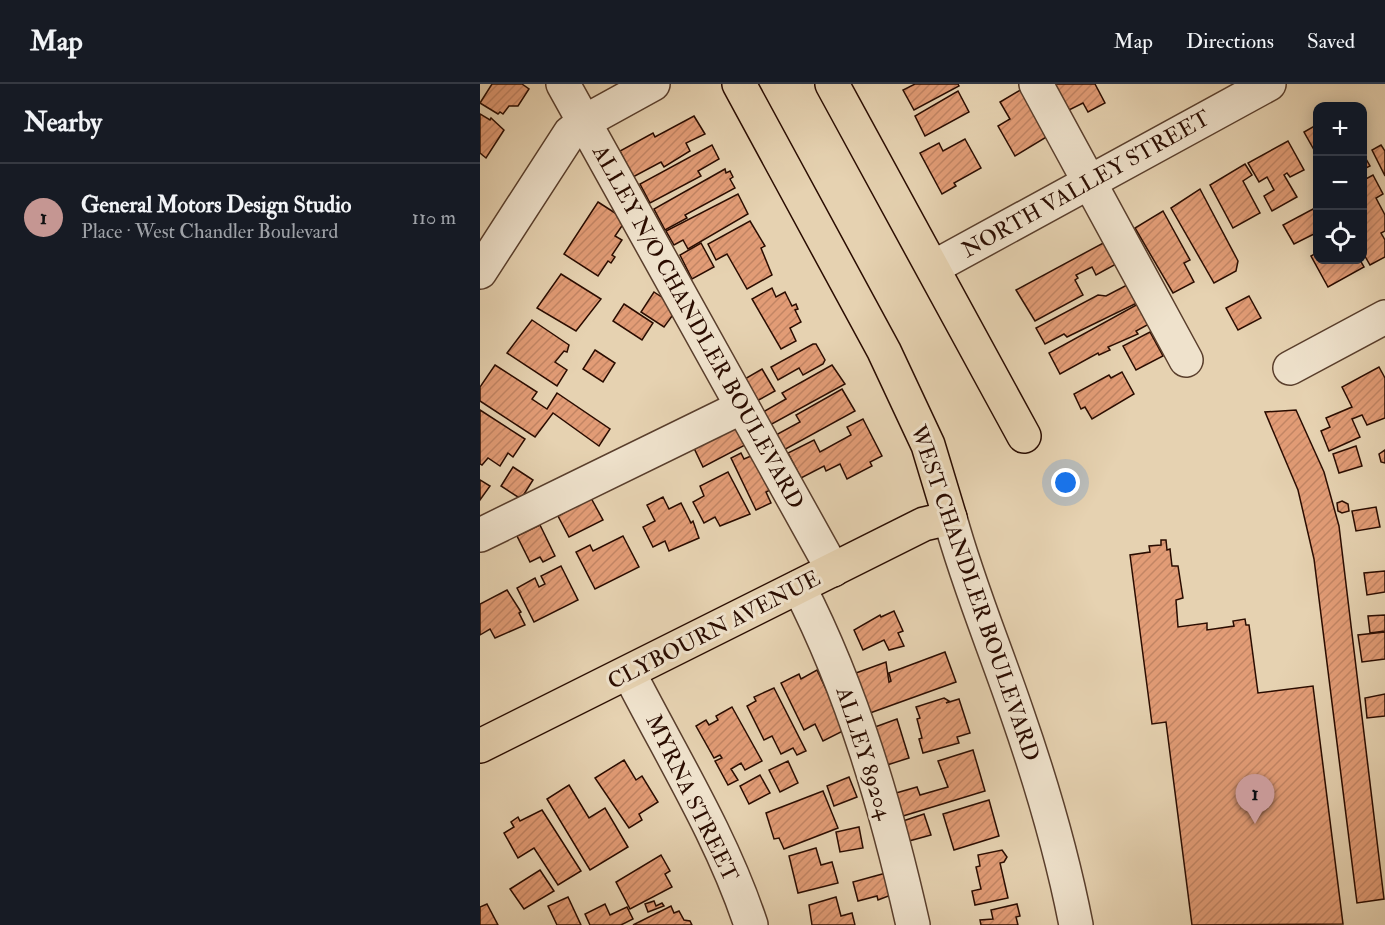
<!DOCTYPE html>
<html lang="en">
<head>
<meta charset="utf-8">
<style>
	:root { --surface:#171b24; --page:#242831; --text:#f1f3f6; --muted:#9ea1a6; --line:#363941; --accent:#c59692 }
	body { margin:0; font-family:"IM FELL Double Pica",serif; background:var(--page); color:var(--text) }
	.controls { position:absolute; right:18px; top:18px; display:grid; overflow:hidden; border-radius:12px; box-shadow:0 3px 15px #0003 }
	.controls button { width:54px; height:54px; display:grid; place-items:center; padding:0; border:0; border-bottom:2px solid var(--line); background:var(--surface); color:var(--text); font:30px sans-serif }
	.you { position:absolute; left:586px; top:399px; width:21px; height:21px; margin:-15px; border:4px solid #fff; border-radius:50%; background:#1a73e8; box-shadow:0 0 0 9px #1a73e833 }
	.badge { display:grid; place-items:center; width:39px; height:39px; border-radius:50%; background:var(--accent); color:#111; font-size:20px; font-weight:700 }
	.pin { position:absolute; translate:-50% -50px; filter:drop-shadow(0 2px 3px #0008) }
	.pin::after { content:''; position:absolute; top:32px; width:21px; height:18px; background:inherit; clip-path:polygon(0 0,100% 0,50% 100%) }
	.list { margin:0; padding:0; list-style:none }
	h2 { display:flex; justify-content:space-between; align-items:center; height:78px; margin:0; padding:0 24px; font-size:26px }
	h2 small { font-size:20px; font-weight:400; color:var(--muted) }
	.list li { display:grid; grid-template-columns:39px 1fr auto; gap:18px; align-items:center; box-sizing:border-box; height:108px; padding:0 24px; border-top:2px solid var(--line) }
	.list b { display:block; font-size:22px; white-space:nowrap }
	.list p { margin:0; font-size:20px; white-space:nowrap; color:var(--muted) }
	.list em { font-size:20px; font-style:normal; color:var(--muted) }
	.icon { flex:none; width:33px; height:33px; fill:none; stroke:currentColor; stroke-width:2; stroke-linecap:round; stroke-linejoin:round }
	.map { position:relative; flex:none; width:905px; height:841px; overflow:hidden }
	header { display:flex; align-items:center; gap:36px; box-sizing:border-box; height:84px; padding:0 30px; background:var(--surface); border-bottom:2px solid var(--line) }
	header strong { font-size:28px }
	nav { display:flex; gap:33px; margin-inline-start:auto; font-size:21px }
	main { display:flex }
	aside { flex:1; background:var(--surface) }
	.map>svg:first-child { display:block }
</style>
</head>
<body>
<header>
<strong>Map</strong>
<nav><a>Map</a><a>Directions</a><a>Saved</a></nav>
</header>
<main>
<aside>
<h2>Nearby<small></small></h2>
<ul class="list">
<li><span class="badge">1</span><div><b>General Motors Design Studio</b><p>Place · West Chandler Boulevard</p></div><em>110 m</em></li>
</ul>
</aside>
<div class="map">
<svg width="905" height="841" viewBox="0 0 905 841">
	<defs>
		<pattern id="building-hatch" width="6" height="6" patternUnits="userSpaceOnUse" patternTransform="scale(1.5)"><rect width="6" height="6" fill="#e29c76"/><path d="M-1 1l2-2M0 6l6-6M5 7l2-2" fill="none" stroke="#c28564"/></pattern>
	</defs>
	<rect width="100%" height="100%" fill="#e6d2b1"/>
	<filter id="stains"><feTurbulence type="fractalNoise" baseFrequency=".00333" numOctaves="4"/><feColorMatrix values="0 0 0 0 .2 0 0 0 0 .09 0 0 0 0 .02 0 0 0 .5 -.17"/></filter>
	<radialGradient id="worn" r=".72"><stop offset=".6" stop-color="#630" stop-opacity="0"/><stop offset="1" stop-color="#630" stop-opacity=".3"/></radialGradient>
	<!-- building -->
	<g fill="url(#building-hatch)" stroke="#2a0c00" stroke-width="1.5">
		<polygon points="12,0 42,0 49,5 38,22 29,22 23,30 20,28 18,30 0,19"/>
		<polygon points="435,0 478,0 479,2 434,26 423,6"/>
		<polygon points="573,0 615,0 625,19 608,28 603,19 589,26"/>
		<polygon points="542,5 573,49 535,72 518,42 530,35 520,18"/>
		<polygon points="478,7 489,28 445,52 435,32"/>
		<polygon points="0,30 10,36 11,34 24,46 6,74 0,69"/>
		<polygon points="214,32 225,50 206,59 210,67 184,83 181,78 153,93 140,67 173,49 175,53"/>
		<polygon points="838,40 838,73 824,48"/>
		<polygon points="485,55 501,84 474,99 476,102 462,110 440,69 459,59 463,67"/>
		<polygon points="808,57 824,86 810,93 807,89 804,91 817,113 792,127 784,112 794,106 787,93 779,98 768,79"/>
		<polygon points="232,61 239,75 218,87 221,92 170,119 160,100"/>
		<polygon points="901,61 905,67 905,92 892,66"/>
		<polygon points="882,68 890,82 882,86"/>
		<polygon points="765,80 772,91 763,97 780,129 753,144 730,101"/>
		<polygon points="245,85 246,89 250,87 253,93 250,95 255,104 205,131 207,134 185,146 174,125"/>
		<polygon points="893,91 903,110 896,114 905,131 905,147 901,149 905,156 905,173 890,181 882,167 882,97"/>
		<polygon points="720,105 758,177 756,187 734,199 691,124"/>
		<polygon points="258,110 268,130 208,165 203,156 194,161 186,147"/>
		<polygon points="118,118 146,136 135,152 142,156 132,171 135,173 131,179 128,177 118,192 84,170"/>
		<polygon points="833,125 838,133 838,148 814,160 803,141"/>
		<polygon points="683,127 710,176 704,179 714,198 693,209 655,144"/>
		<polygon points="270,137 285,162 281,164 292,191 267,205 247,170 236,176 228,160"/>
		<polygon points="627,157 638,179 616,191 612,183 596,191 598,194 595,196 603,211 555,237 536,206"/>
		<polygon points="221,159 234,183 212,195 200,171"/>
		<polygon points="838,168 838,176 880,176 884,183 848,203 831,172"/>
		<polygon points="81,190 121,215 96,247 57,224"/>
		<polygon points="647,201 657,219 587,253 584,250 565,260 556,244 618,211 626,212"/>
		<polygon points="292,204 296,213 305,208 312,222 316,220 318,225 315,226 321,238 310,244 316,257 301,265 272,215"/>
		<polygon points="174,208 198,224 184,243 161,228"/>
		<polygon points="769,212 781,234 758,246 746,224"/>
		<polygon points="144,220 173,239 162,256 133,237"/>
		<polygon points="658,220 669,240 656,247 658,250 628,263 630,266 619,271 618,269 580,290 569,269"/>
		<polygon points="52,236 89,261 87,268 84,267 75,278 87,286 77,302 27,269"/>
		<polygon points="670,248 683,272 656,286 643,262"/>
		<polygon points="333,260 336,260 345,276 343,280 323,291 319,284 298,296 291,283"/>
		<polygon points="115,266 135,279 123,298 103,285"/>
		<polygon points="15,281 57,308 52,315 67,325 77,309 130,345 119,362 73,329 55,353 0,317 0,303"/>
		<polygon points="352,281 365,300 290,341 283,328 306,315 302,309"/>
		<polygon points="899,283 905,294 905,334 887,341 882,331 872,335 880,353 849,367 841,347 850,343 846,334 872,323 862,303"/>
		<polygon points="282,285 295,307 275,318 263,296"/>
		<polygon points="642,288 654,310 612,335 605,323 601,325 594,310 629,291 631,294"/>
		<polygon points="362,305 375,327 302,367 294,352 320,338 316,331"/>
		<polygon points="0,326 45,355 33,373 28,369 20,382 8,374 2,381 0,380"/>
		<polygon points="816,326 844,388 859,442 904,815 877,819 834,475 818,406 785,328"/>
		<polygon points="383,335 402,372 390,378 392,382 367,395 360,380 346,387 344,382 321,394 308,369 334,356 340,368 371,351 367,343"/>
		<polygon points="258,340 267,360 223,383 213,362"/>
		<polygon points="876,362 882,382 859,389 853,370"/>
		<polygon points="905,366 905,379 901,378 899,370"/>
		<polygon points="261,369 264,375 271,372 273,376 279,373 294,404 286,408 291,419 276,426 251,374"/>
		<polygon points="33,383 53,396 41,415 21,402"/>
		<polygon points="248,388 270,430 240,442 235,433 224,439 213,418 224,412 220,402"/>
		<polygon points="0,396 10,402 0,416"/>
		<polygon points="183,413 189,425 201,419 211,439 213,437 219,454 189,467 185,457 173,463 163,443 175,437 167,421"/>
		<polygon points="111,414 123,436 89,453 78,432"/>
		<polygon points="862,417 868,420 869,427 862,429 858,427 857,419"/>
		<polygon points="896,423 900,443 876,447 872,427"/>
		<polygon points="60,441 75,472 63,478 60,473 50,478 37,452"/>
		<polygon points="143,452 159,483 115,505 96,468 110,461 113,467"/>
		<polygon points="681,456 686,456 687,466 690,465 692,482 698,482 703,514 696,516 698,543 727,539 727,546 754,542 753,537 765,535 766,541 769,541 778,609 833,602 863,840 712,841 686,638 672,640 650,471 670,468 669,462 681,461"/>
		<polygon points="81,482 98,516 54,538 37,504 55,494 59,503 65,500 61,492"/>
		<polygon points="905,487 905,508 887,511 884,489"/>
		<polygon points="27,506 41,528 39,529 45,541 15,554 10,545 0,551 0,520"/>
		<polygon points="414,527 423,547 418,549 424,562 409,566 404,556 383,566 374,546 400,531 401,533"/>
		<polygon points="905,531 905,547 890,549 888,532"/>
		<polygon points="905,548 905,575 882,578 878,551"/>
		<polygon points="465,568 476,598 390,629 376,589 406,578 409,598 411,597 409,589"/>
		<polygon points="337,586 365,646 343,657 335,640 324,646 301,599 319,590 321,595"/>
		<polygon points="294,604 326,667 317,671 313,664 301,670 292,652 284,656 267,622 276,617 274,613"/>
		<polygon points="905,610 905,632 887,634 885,614"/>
		<polygon points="464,614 469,617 466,619 479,615 490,649 477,653 479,659 443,669 439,655 442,654 437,635 440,634 436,623"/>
		<polygon points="252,623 282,677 265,686 261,679 251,685 258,696 248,701 235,677 242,674 240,671 234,674 216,642 226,636 229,641 238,636 236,632"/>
		<polygon points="417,635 429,674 407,681 395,643"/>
		<polygon points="493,666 505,707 423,732 416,709 437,703 440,711 468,703 458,677"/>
		<polygon points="144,676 156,696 162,692 178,718 159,730 162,736 149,744 115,694"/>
		<polygon points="308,677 318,699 300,708 289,686"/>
		<polygon points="280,691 290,709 269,720 260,702"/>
		<polygon points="369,693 377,713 354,722 347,702"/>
		<polygon points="89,701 109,734 125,724 148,763 110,786 67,715"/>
		<polygon points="343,707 358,744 304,765 299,754 294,755 286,729"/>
		<polygon points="509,716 519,752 474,766 463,730"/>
		<polygon points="62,726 101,787 78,801 54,764 38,774 24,749 34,743 31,738 38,733 40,737"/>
		<polygon points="444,730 451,751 429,757 423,737"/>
		<polygon points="379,743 383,764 360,768 356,748"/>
		<polygon points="336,764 341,781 352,778 358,799 318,809 309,772"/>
		<polygon points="522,766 527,773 524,778 520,779 528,814 495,821 492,807 501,805 496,783 500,782 498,771"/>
		<polygon points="181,771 190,787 185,790 192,803 150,825 136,798"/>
		<polygon points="60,786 74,807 44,825 30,805"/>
		<polygon points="406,789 411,811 398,816 397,812 378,817 373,798"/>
		<polygon points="88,813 101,841 77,841 68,822"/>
		<polygon points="356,813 361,832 372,829 375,841 332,841 329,821"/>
		<polygon points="174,817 176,822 182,819 184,822 168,828 165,820"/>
		<polygon points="7,820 18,841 0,841 0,823"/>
		<polygon points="125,820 130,831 147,823 153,835 141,841 110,841 105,830"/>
		<polygon points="537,820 540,832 536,833 538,841 501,841 500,836 513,835 511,826"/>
		<polygon points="191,822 194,829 199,827 204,836 210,837 212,841 153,841"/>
	</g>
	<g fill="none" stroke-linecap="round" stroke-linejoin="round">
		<!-- minor casing -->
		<g stroke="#593e2c" stroke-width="36">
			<g id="minor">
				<polyline points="83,0 353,486"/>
				<polyline points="556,0 706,276"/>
				<polyline points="454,183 789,0"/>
				<polyline points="0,188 90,49 104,38 173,0"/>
				<polyline points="810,284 905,233"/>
				<path d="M 470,434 C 488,500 515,564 537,629 C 561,698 582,769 596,841"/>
				<polyline points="0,451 262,323"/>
				<path d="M 319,503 C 373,608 407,726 433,841"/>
				<path d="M 149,589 C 191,671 242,753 271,841"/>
			</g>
		</g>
		<!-- major casing -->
		<g stroke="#2a0c00" stroke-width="36">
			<g id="major">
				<polyline points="352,0 544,352"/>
				<polyline points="0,662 444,440 470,434 448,361 404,267 259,0"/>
			</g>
		</g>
		<!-- minor -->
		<use href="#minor" stroke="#efe2cc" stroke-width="33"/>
		<!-- major -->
		<use href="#major" stroke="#e6d2b1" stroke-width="33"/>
	</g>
	<g text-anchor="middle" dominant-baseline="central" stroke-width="6" stroke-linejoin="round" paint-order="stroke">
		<!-- street labels -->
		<g font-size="22" fill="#2a0c00" stroke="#efe2cc">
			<text transform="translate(606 100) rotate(-29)">NORTH VALLEY STREET</text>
			<text transform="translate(218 243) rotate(61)">ALLEY N/O CHANDLER BOULEVARD</text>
			<text transform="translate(495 509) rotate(71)">WEST CHANDLER BOULEVARD</text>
			<text transform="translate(234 546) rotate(-27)">CLYBOURN AVENUE</text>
			<text transform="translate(384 669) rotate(72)">ALLEY 89204</text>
			<text transform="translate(212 714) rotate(64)">MYRNA STREET</text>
		</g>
	</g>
	<rect width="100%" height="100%" filter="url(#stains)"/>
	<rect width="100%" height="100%" fill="url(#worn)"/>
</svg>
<div class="controls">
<button>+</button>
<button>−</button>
<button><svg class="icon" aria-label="locate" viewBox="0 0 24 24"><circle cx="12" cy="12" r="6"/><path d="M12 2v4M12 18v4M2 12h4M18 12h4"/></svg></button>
</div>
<div class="you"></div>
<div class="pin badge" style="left:775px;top:740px">1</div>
</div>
</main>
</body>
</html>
